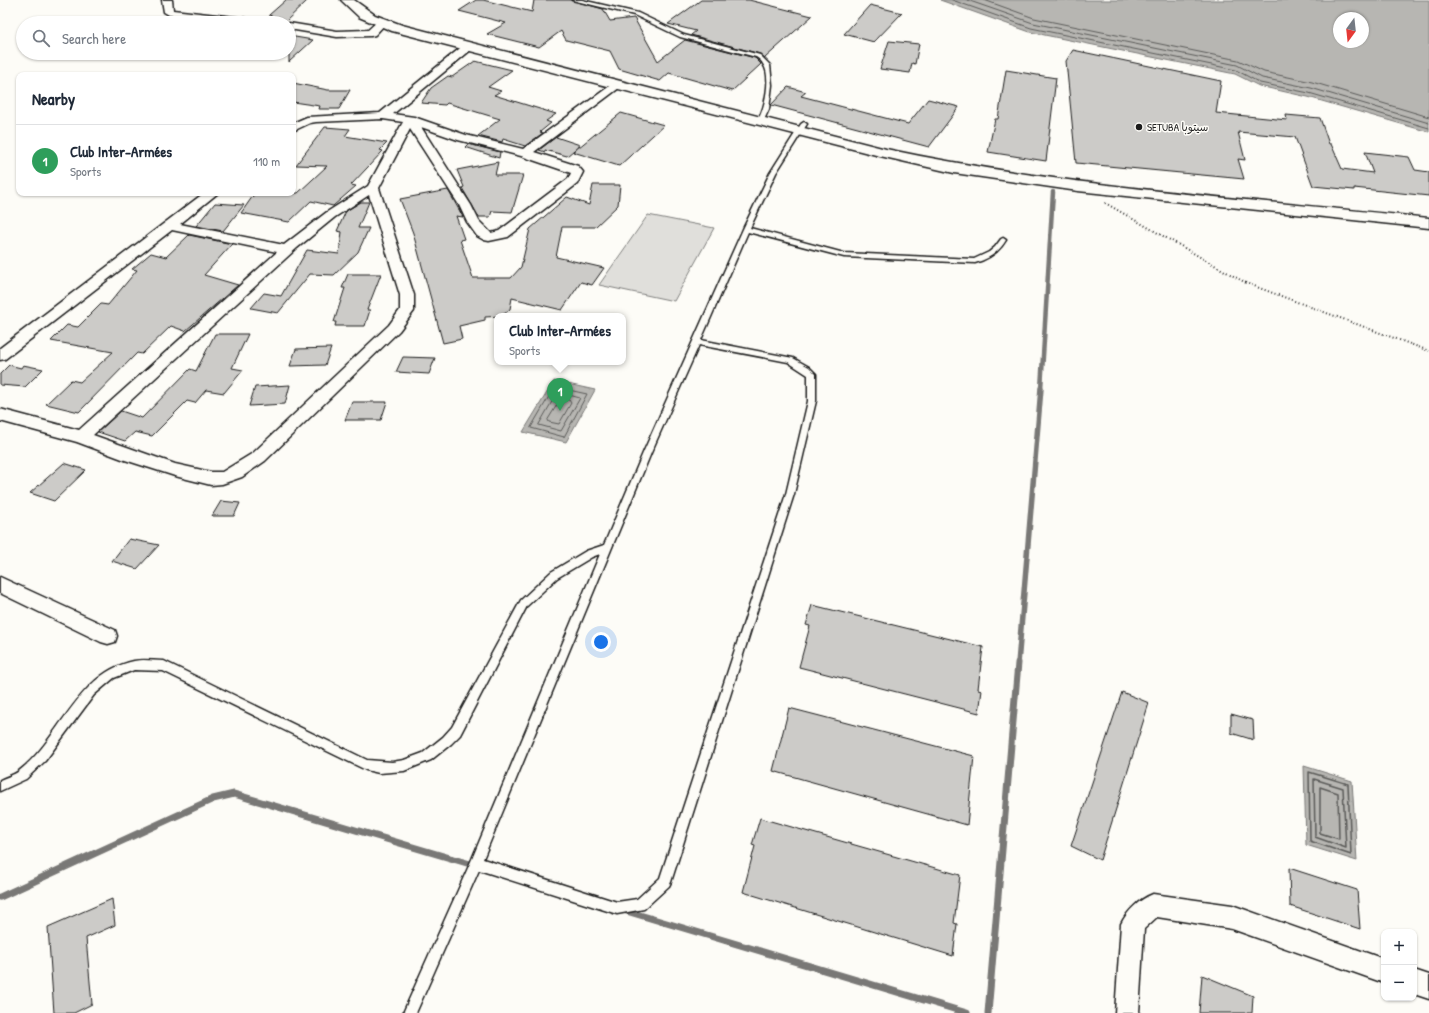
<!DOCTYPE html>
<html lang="en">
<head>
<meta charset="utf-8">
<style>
	:root { --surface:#fff; --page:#f2f2f3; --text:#1f2937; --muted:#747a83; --line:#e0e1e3; --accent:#1c1c1c }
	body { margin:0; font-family:"Patrick Hand","Playpen Sans Arabic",sans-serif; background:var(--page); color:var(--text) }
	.controls { position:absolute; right:12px; bottom:12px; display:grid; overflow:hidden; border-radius:8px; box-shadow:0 1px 3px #0004 }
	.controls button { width:36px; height:36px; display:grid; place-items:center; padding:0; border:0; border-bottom:1px solid var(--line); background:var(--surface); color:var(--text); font:20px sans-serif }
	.compass { position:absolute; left:1333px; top:12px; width:36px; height:36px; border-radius:50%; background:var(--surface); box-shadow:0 1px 3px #0004; rotate:195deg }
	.you { position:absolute; left:601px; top:642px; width:14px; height:14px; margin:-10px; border:3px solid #fff; border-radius:50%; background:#1a73e8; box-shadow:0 0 0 6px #1a73e833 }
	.badge { display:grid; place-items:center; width:26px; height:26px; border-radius:50%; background:var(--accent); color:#fff; font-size:13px; font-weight:700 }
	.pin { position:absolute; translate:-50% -33px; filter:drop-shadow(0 1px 2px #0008) }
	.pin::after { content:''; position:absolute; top:21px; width:14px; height:12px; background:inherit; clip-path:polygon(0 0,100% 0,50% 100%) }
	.popup { position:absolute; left:494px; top:313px; width:132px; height:52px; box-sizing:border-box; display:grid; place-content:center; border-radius:8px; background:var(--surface); filter:drop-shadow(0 1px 3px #0005); font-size:13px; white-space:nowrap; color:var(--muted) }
	.popup b { font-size:15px; color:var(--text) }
	.popup::after { content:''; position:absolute; left:50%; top:100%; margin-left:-8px; border:8px solid transparent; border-top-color:var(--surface) }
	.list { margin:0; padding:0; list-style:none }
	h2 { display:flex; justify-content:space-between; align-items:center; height:52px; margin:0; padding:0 16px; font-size:17px }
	h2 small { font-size:13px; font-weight:400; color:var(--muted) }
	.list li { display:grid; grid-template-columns:26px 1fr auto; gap:12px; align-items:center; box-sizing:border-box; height:72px; padding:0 16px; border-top:1px solid var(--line) }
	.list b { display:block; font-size:15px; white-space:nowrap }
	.list p { margin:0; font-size:13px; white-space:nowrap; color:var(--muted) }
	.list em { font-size:13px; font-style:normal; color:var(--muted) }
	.icon { flex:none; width:22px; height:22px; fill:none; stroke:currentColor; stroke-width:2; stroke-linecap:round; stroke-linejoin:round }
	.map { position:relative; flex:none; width:1429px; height:1013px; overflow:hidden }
	.search { position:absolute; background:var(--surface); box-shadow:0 1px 3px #0004; left:16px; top:16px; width:280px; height:44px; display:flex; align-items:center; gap:10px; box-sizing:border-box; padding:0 14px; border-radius:22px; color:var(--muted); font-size:15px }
	.panel { position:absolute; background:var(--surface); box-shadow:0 1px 3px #0004; left:16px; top:72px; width:280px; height:124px; border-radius:8px }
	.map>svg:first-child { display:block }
</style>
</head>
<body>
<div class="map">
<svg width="1429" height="1013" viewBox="0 0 1429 1013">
	<rect width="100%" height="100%" fill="#fdfcf7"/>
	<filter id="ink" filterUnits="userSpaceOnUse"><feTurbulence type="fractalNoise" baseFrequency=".025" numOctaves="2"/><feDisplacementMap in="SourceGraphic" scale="8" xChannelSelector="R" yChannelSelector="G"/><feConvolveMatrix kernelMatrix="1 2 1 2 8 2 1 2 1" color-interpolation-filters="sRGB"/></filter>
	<g filter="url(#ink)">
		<!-- green -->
		<polygon fill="#e0dfdb" stroke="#7e7e7c" points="648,215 714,228 674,301 599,285"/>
		<!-- water -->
		<g fill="#b7b6b2" stroke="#797876" fill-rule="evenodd">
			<path d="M 940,0 L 1429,0 L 1429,132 L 1308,97 L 1259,86 L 1235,74 L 1030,32 ZM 1339,18 L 1363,18 L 1363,42 L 1339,42 Z"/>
			<polygon points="554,381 595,390 566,442 523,432"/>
			<polygon points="1304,766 1352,781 1357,861 1306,845"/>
		</g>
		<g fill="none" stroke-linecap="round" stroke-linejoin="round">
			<!-- shore-far1 -->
			<g stroke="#5a5a58" stroke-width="1">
				<polyline points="952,0 1031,28 1236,70 1260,83 1309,93 1429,128"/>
				<polyline points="967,0 1033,23 1237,65 1262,78 1311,88 1429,123"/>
				<polyline points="984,0 1034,18 1238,60 1264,72 1312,82 1429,117"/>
				<polygon points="555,387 587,394 564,437 531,428"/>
				<polygon points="558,392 580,398 561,431 539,425"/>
				<polygon points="561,399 569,400 571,403 559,424 549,422 548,420"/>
			</g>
			<!-- shore -->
			<g stroke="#5a5a58" stroke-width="1.5">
				<polygon points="1309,772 1348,784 1351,855 1310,841"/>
				<polygon points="1314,779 1343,788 1346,848 1315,837"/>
				<polygon points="1320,787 1338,793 1339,839 1320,833"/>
			</g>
			<!-- stream-far2 -->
			<polyline stroke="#797876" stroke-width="4.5" points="1041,389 1053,192"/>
			<!-- stream-far1 -->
			<polyline stroke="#797876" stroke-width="5.5" points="1018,664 1041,388"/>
			<!-- stream -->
			<g stroke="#797876" stroke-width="7">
				<polyline points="0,897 213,799 234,794 477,866"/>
				<polyline points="623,910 967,1013"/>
				<polyline points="988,1013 1018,663"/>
			</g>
		</g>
		<!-- building -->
		<g fill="#cccbc8" stroke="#1c1c1c">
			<polygon points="286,0 308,0 285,22 269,15"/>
			<polygon points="476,0 483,0 532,12 534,0 571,0 603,9 610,21 634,18 658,61 685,40 755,58 761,64 732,91 669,73 660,81 619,69 610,51 566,40 561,31 539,47 487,34 506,23 459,11"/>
			<polygon points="701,0 749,0 812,16 765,58 760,54 691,35 696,31 668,24"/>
			<polygon points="870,5 902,13 874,42 844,34"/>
			<polygon points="289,36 313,40 289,62"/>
			<polygon points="889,41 919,44 915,64 912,63 910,73 880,69"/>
			<polygon points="1073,50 1221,81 1216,113 1287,120 1286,115 1320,118 1329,144 1331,144 1342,169 1373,173 1365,152 1409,157 1415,170 1429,172 1429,196 1354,188 1354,190 1313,186 1295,137 1238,132 1245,160 1238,159 1244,179 1076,163 1066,61"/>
			<polygon points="475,61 512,70 488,87 501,91 494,95 556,114 546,121 551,123 540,132 543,133 525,146 503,139 502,142 478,136 500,119 447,103 445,105 421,103 431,88 448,76 452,77"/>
			<polygon points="1006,70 1056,78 1046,161 988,152 995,119 998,119"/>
			<polygon points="293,83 328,90 350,90 339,109 319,109 320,106 293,102"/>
			<polygon points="788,87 806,92 801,96 908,124 928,99 959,107 929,147 771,105"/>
			<polygon points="621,113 664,125 619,166 573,152"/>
			<polygon points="325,127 350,129 345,136 387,143 380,150 383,151 351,185 356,186 333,206 311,201 289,222 241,213 255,193 298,193 327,166 296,165"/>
			<polygon points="556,137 580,145 567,156 545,150 545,152 539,150"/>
			<polygon points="468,144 500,152 499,158 465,147"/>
			<polygon points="498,162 495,175 523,175 512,212 492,211 490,217 479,217 462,188 464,187 457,170"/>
			<polygon points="593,185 620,185 618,205 595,227 562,227 556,257 604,268 592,285 581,282 562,310 512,298 510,309 502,316 485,317 485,320 459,326 462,339 443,343 413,233 400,199 448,190 463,217 456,216 464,239 460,240 473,278 511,278 521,267 530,229 567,197 589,205"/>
			<polygon points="361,202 369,202 358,228 369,228 358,252 334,275 310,274 278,313 251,308 264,293 281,296 307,250 339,254 342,232 337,231 346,211"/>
			<polygon points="215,203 244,205 223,231 196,226"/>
			<polygon points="189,235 232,244 204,275 238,285 185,331 171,326 142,354 137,353 79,412 46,404 71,380 80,382 113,352 51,341 67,325 78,327 101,304 108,305 137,270 132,269 151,253 166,257"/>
			<polygon points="348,274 381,274 367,310 370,310 365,326 335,326 336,322 334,322 345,288 342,288"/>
			<polygon points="215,334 248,334 232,368 243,370 224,393 206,390 195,403 187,401 152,436 135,432 125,441 98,432 121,411 142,418 190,369 196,371"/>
			<polygon points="331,348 325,365 290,366 296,349"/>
			<polygon points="403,357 435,358 429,374 396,372"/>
			<polygon points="9,365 21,368 23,365 43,369 25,387 0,385 0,374"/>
			<polygon points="290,385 285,404 249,406 255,387"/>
			<polygon points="352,402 387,402 381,420 345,420"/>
			<polygon points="64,463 86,470 54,501 30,493"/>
			<polygon points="221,501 240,503 234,516 212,516"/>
			<polygon points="129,539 159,545 137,569 112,561"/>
			<polygon points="812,605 983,647 978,689 982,690 979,713 799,667 810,626 806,625"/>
			<polygon points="1122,692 1149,703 1100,860 1071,846"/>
			<polygon points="789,708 974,756 967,825 773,771"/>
			<polygon points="1231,714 1253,720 1254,740 1231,733"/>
			<polygon points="760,818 960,875 954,923 957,924 953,956 743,892 755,846 752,845"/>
			<polygon points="1289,868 1357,890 1360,929 1290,906"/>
			<polygon points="112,899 115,925 86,938 92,1004 74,1013 54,1013 48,927"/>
			<polygon points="1202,975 1253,996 1252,1013 1199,1013"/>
		</g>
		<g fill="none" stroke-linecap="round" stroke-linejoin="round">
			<!-- service casing -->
			<g stroke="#1c1c1c" stroke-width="3">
				<g id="service">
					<path d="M 572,0 L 582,0 L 638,13 L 684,35 L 760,55 L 770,65 L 772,85 L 769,109 L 764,120 L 761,122 L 758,120 C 765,108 772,76 763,64 C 762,61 759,59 756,57 L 680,37 L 634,15 Z"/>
					<path d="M 804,122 L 807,124 L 776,173 L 750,228 L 844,253 L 974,259 L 989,252 L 995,247 L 1001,239 L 1003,238 L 1006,240 C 999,252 989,259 975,263 L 844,257 L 748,232 L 701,340 L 793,358 L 809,367 L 816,374 L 816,401 L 794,494 L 671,882 L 669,886 L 644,909 L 617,914 L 479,870 L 416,1013 L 403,1013 L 472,859 L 600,554 L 592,557 L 557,578 L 527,606 L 460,735 L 451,744 L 431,760 L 404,771 L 379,773 L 366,770 L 163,671 L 134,670 L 114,678 L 94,695 L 45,761 L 26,779 L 0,791 L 0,780 C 6,777 14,775 19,771 C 61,739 77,673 134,661 C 143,659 154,661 164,661 L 168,663 L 367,760 L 392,762 L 404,760 L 423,753 L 443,737 L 452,727 L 521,600 L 551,572 L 586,551 L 604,545 L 643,453 L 743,229 L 770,173 L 801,124 ZM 699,345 L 788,362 L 808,375 L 808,401 L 786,494 L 660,878 L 637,899 L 617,902 L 483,859 L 651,453 Z"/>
				</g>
			</g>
			<!-- minor casing -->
			<g stroke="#1c1c1c" stroke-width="3">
				<g id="minor">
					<polygon points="162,0 172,0 173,10 262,20 267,23 237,23 169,15 164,12"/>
					<polygon points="382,19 387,22 375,35 371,36 337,37 289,29 289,23 337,31 368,30 379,20"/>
					<path d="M 468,44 L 473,47 L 472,49 L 393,114 L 414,117 L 466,135 L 523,149 L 614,83 L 618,82 L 623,85 L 534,152 L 578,166 L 583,172 L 577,184 L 508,237 L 489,241 L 484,240 L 477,236 L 467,222 L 459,205 L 410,129 L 379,188 L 414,295 L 414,311 L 399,331 L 265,461 L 242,477 L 222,484 L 211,485 L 175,476 L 125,460 L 77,442 L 0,421 L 0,409 L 79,430 L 277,252 L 172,230 L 5,359 L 0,360 L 0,348 L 204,193 L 218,193 L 180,224 L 284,245 L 327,212 L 368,186 L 403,122 L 383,119 L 316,122 L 310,123 L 293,131 L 293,123 L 307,117 L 380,113 L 464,45 ZM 421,127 L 458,140 L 521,156 L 571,173 L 568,179 L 499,231 L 491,233 L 479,221 L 471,205 ZM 369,195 L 400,295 L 400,310 L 389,325 L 253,453 L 222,472 L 211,472 L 175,464 L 93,435 L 297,248 L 335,217 Z"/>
					<polygon points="0,577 115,630 117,636 115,642 108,644 101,642 0,593"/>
					<path d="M 1153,894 L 1232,905 L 1384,959 L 1384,983 L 1232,929 L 1157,917 L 1144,929 L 1139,1013 L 1115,1013 L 1121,924 C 1127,911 1140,899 1153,894 Z"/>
					<polygon points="1414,970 1429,975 1429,999 1414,994"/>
				</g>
			</g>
			<!-- secondary casing -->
			<g stroke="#1c1c1c" stroke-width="3">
				<path id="secondary" d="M 341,0 L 354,0 L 375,15 L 402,25 L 886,149 C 1064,187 1248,199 1429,218 L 1429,228 L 1078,191 L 954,173 L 880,156 L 392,31 L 359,17 Z"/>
			</g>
			<!-- path -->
			<polyline stroke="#1c1c1c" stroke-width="2" stroke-dasharray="1 2.5" stroke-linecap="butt" points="1105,203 1246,283 1429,351"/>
			<!-- service -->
			<use href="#service" fill="#fdfcf7" fill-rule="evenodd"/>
			<!-- minor -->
			<use href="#minor" fill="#fdfcf7" fill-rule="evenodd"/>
			<!-- secondary -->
			<use href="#secondary" fill="#fdfcf7" fill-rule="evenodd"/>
		</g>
	</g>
	<!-- markers -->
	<circle fill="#1c1c1c" stroke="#fdfcf7" stroke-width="1.5" cx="1139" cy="127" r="4"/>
	<g text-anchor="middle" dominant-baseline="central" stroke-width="3" stroke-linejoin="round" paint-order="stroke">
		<!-- far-poi labels -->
		<g font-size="11" fill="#1c1c1c" stroke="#fdfcf7" text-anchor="start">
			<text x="1147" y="127">SETUBA سيتوبا</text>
		</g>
	</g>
</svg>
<div class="controls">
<button>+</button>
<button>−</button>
</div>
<svg class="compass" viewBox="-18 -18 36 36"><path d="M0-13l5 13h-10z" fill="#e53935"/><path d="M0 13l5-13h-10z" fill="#747a83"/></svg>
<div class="you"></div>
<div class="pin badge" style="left:560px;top:411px;background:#2e9e5b">1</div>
<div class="popup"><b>Club Inter-Armées</b>Sports</div>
<div class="search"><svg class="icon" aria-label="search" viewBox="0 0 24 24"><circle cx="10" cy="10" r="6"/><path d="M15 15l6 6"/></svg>Search here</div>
<section class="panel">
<h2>Nearby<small></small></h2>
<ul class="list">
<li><span class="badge" style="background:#2e9e5b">1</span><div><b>Club Inter-Armées</b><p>Sports</p></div><em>110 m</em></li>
</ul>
</section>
</div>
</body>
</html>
